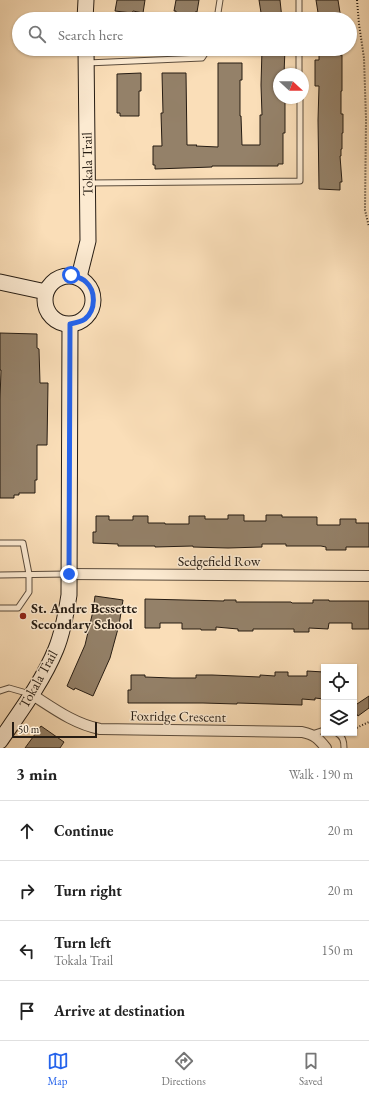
<!DOCTYPE html>
<html lang="en">
<head>
<meta charset="utf-8">
<style>
	:root { --surface:#fff; --page:#f6f6f6; --text:#222; --muted:#767676; --line:#e0e0e0; --accent:#2563eb }
	body { margin:0; font-family:"EB Garamond",serif; background:var(--page); color:var(--text) }
	.controls { position:absolute; right:12px; bottom:12px; display:grid; overflow:hidden; border-radius:0px; box-shadow:0 1px 3px #0004 }
	.controls button { width:36px; height:36px; display:grid; place-items:center; padding:0; border:0; border-bottom:1px solid var(--line); background:var(--surface); color:var(--text); font:20px sans-serif }
	.compass { position:absolute; left:273px; top:68px; width:36px; height:36px; border-radius:50%; background:var(--surface); box-shadow:0 1px 3px #0004; rotate:111deg }
	.scale { position:absolute; left:12px; bottom:10px; width:85px; box-sizing:border-box; padding-left:4px; border:2px solid #261c13; border-top:0; font-size:11px; line-height:14px; white-space:nowrap; color:#261c13; -webkit-text-stroke:3px #fcead1; paint-order:stroke }
	.stop { position:absolute; width:12px; height:12px; margin:-9px; border:3px solid #2563eb; border-radius:50%; background:#fff }
	.stop.end { background:#2563eb; border-color:#fff; box-shadow:0 1px 4px #0008 }
	.list { margin:0; padding:0; list-style:none }
	h2 { display:flex; justify-content:space-between; align-items:center; height:52px; margin:0; padding:0 16px; font-size:17px }
	h2 small { font-size:13px; font-weight:400; color:var(--muted) }
	.list li { display:grid; grid-template-columns:26px 1fr auto; gap:12px; align-items:center; box-sizing:border-box; height:60px; padding:0 16px; border-top:1px solid var(--line) }
	.list b { display:block; font-size:15px; white-space:nowrap }
	.list p { margin:0; font-size:13px; white-space:nowrap; color:var(--muted) }
	.list em { font-size:13px; font-style:normal; color:var(--muted) }
	.icon { flex:none; width:22px; height:22px; fill:none; stroke:currentColor; stroke-width:2; stroke-linecap:round; stroke-linejoin:round }
	.map { position:relative; flex:none; width:369px; height:748px; overflow:hidden }
	.search { position:absolute; background:var(--surface); box-shadow:0 1px 3px #0004; left:12px; right:12px; top:12px; height:44px; display:flex; align-items:center; gap:10px; box-sizing:border-box; padding:0 14px; border-radius:22px; color:var(--muted); font-size:15px }
	.sheet { height:292px; background:var(--surface) }
	nav { display:flex; justify-content:space-around; align-items:center; box-sizing:border-box; height:56px; border-top:1px solid var(--line); background:var(--surface); font-size:11px; color:var(--muted) }
	nav a { display:grid; justify-items:center; gap:2px }
	nav .on { color:var(--accent) }
	.map>svg:first-child { display:block }
</style>
</head>
<body>
<div class="map">
<svg width="369" height="748" viewBox="0 0 369 748">
	<rect width="100%" height="100%" fill="#fadeb8"/>
	<filter id="stains"><feTurbulence type="fractalNoise" baseFrequency=".005" numOctaves="4"/><feColorMatrix values="0 0 0 0 .2 0 0 0 0 .09 0 0 0 0 .02 0 0 0 .5 -.17"/></filter>
	<radialGradient id="worn" r=".72"><stop offset=".6" stop-color="#630" stop-opacity="0"/><stop offset="1" stop-color="#630" stop-opacity=".3"/></radialGradient>
	<!-- building -->
	<g fill="#948169" stroke="#261c13">
		<polygon points="117,0 145,0 143,13 133,11 132,13 115,11"/>
		<polygon points="176,0 199,0 197,12 195,12 194,19 175,19 176,11 174,11"/>
		<polygon points="259,0 280,0 282,19 262,19"/>
		<polygon points="316,0 338,0 341,19 319,19"/>
		<polygon points="262,49 285,49 284,74 279,74 279,98 285,98 285,133 283,133 283,164 278,164 278,166 212,166 212,167 155,169 155,165 153,165 153,146 162,146 161,113 163,113 162,73 186,73 187,145 197,145 196,146 218,147 218,63 242,63 242,80 240,80 240,116 241,116 242,145 260,145 260,115 262,115 261,85"/>
		<polygon points="319,49 340,49 340,55 342,55 342,91 341,91 341,114 343,114 343,133 342,133 342,149 341,149 341,156 340,156 342,182 340,182 340,190 319,189 318,120 319,86 315,86 315,60 319,60"/>
		<polygon points="141,73 141,91 139,91 139,116 120,116 120,113 117,113 117,74"/>
		<polygon points="0,333 37,334 37,348 39,349 40,383 48,383 47,445 37,445 37,480 35,480 35,493 19,493 19,495 14,495 14,498 0,498 0,399 1,370 0,370"/>
		<polygon points="228,515 244,515 244,521 266,521 266,515 282,515 282,517 317,517 317,525 340,525 340,519 356,519 356,523 369,523 369,547 346,547 346,550 326,550 326,547 321,546 286,546 286,544 262,544 262,547 228,548 193,547 193,546 155,547 155,546 118,546 118,544 93,543 93,532 96,532 96,516 109,516 109,520 133,520 133,516 148,516 148,523 165,523 165,524 189,524 189,516 205,516 205,519 228,519"/>
		<polygon points="95,596 123,600 119,625 110,658 93,696 75,688 74,690 67,686 85,645 93,611"/>
		<polygon points="145,599 224,601 224,600 236,600 236,602 291,602 292,603 313,603 313,600 329,600 329,601 369,601 369,629 352,629 352,623 329,623 328,629 309,628 309,632 294,632 294,629 253,629 253,631 238,631 238,629 216,627 216,630 201,630 201,629 182,629 182,623 160,623 160,628 145,628"/>
		<polygon points="307,671 324,672 324,699 315,698 315,700 302,699 302,705 237,703 237,704 203,703 128,703 128,690 131,690 131,675 145,675 145,677 172,678 196,678 196,675 212,675 260,677 260,675 275,676 275,672 288,672 288,676 307,676"/>
		<polygon points="369,696 369,708 358,716 354,710 354,706"/>
		<polygon points="41,726 64,742 60,748 25,748"/>
	</g>
	<g fill="none" stroke-linecap="round" stroke-linejoin="round">
		<!-- lane casing -->
		<g stroke="#5b4c3c" stroke-width="7">
			<g id="lane">
				<polyline points="299,0 299,19"/>
				<polyline points="217,19 220,0"/>
				<polyline points="299,49 299,74"/>
				<polyline points="87,63 202,58 208,49"/>
				<polyline points="89,183 300,181 300,98"/>
				<polyline points="0,543 23,543 29,574 29,592 18,608 0,608"/>
				<polyline points="0,575 68,574"/>
				<polyline points="0,691 9,688 30,694"/>
				<path d="M 337,733 C 343,737 344,741 344,748"/>
				<polyline points="312,734 324,730"/>
			</g>
		</g>
		<!-- street casing -->
		<g stroke="#5b4c3c" stroke-width="12">
			<g id="street">
				<polyline points="69,574 369,576"/>
				<path d="M 31,694 C 53,708 74,724 100,729 L 302,732 C 315,735 318,738 326,748"/>
			</g>
		</g>
		<!-- secondary casing -->
		<g stroke="#261c13" stroke-width="17">
			<g id="secondary">
				<polyline points="85,19 86,0"/>
				<circle cx="69" cy="300" r="24"/>
				<polyline points="79,277 88,241 86,49"/>
				<polyline points="0,282 46,292"/>
				<path d="M 0,741 C 20,712 43,681 56,649 C 63,632 66,614 69,595 L 70,325"/>
			</g>
		</g>
		<!-- path -->
		<g stroke="#261c13" stroke-width="2" stroke-dasharray="1 2" stroke-linecap="butt">
			<polyline points="357,0 359,24 364,58 366,119 365,210 369,227"/>
			<polyline points="354,729 369,722"/>
		</g>
		<!-- lane -->
		<use href="#lane" stroke="#fcead1" stroke-width="5"/>
		<!-- street -->
		<use href="#street" stroke="#fcead1" stroke-width="10"/>
		<!-- secondary -->
		<use href="#secondary" stroke="#fcead1" stroke-width="15"/>
	</g>
	<g fill="none" stroke-linecap="round" stroke-linejoin="round">
		<!-- route -->
		<path stroke="#2563eb" stroke-width="5" d="M 69,574 L 70,324 C 75,323 81,322 85,319 C 96,310 96,291 86,282 C 82,278 77,277 71,275"/>
	</g>
	<!-- markers -->
	<circle fill="#8f2418" stroke="#fcead1" stroke-width="1.5" cx="23" cy="616" r="4"/>
	<g text-anchor="middle" dominant-baseline="central" stroke-width="3" stroke-linejoin="round" paint-order="stroke">
		<!-- street labels -->
		<g font-size="14" fill="#261c13" stroke="#fcead1">
			<text transform="translate(87 164) rotate(-91)">Tokala Trail</text>
			<text x="219" y="561">Sedgefield Row</text>
			<text transform="translate(38 679) rotate(-61)">Tokala Trail</text>
			<text transform="translate(178 716) rotate(1)">Foxridge Crescent</text>
		</g>
		<!-- poi labels -->
		<g font-size="14" font-weight="bold" fill="#261c13" stroke="#fcead1" text-anchor="start">
			<text x="31" y="608">St. Andre Bessette<tspan x="31" dy="16">Secondary School</tspan></text>
		</g>
	</g>
	<rect width="100%" height="100%" filter="url(#stains)"/>
	<rect width="100%" height="100%" fill="url(#worn)"/>
</svg>
<div class="controls">
<button><svg class="icon" aria-label="locate" viewBox="0 0 24 24"><circle cx="12" cy="12" r="6"/><path d="M12 2v4M12 18v4M2 12h4M18 12h4"/></svg></button>
<button><svg class="icon" aria-label="layers" viewBox="0 0 24 24"><path d="M12 4l9 5-9 5-9-5zM3 14l9 5 9-5"/></svg></button>
</div>
<svg class="compass" viewBox="-18 -18 36 36"><path d="M0-13l5 13h-10z" fill="#e53935"/><path d="M0 13l5-13h-10z" fill="#767676"/></svg>
<div class="scale">50 m</div>
<div class="stop" style="left:71px;top:275px"></div>
<div class="stop end" style="left:69px;top:574px"></div>
<div class="search"><svg class="icon" aria-label="search" viewBox="0 0 24 24"><circle cx="10" cy="10" r="6"/><path d="M15 15l6 6"/></svg>Search here</div>
</div>
<section class="sheet">
<h2>3 min<small>Walk · 190 m</small></h2>
<ul class="list">
<li><svg class="icon" aria-label="ahead" viewBox="0 0 24 24"><path d="M12 20V5M6 11l6-6 6 6"/></svg><div><b>Continue</b></div><em>20 m</em></li>
<li><svg class="icon" aria-label="right" viewBox="0 0 24 24"><path d="M7 20v-9h11M14 6l5 5-5 5"/></svg><div><b>Turn right</b></div><em>20 m</em></li>
<li><svg class="icon" aria-label="left" viewBox="0 0 24 24"><path d="M17 20v-9H6M10 6l-5 5 5 5"/></svg><div><b>Turn left</b><p>Tokala Trail</p></div><em>150 m</em></li>
<li><svg class="icon" aria-label="arrive" viewBox="0 0 24 24"><path d="M6 21V4h12l-3 4 3 4H6"/></svg><div><b>Arrive at destination</b></div></li>
</ul>
</section>
<nav>
<a class="on"><svg class="icon" aria-label="map" viewBox="0 0 24 24"><path d="M3 6l6-2 6 2 6-2v14l-6 2-6-2-6 2zM9 4v14M15 6v14"/></svg>Map</a>
<a><svg class="icon" aria-label="directions" viewBox="0 0 24 24"><path d="M12 3l9 9-9 9-9-9zM9 14v-3h6M13 9l2 2-2 2"/></svg>Directions</a>
<a><svg class="icon" aria-label="saved" viewBox="0 0 24 24"><path d="M7 4h10v16l-5-4-5 4z"/></svg>Saved</a>
</nav>
</body>
</html>
